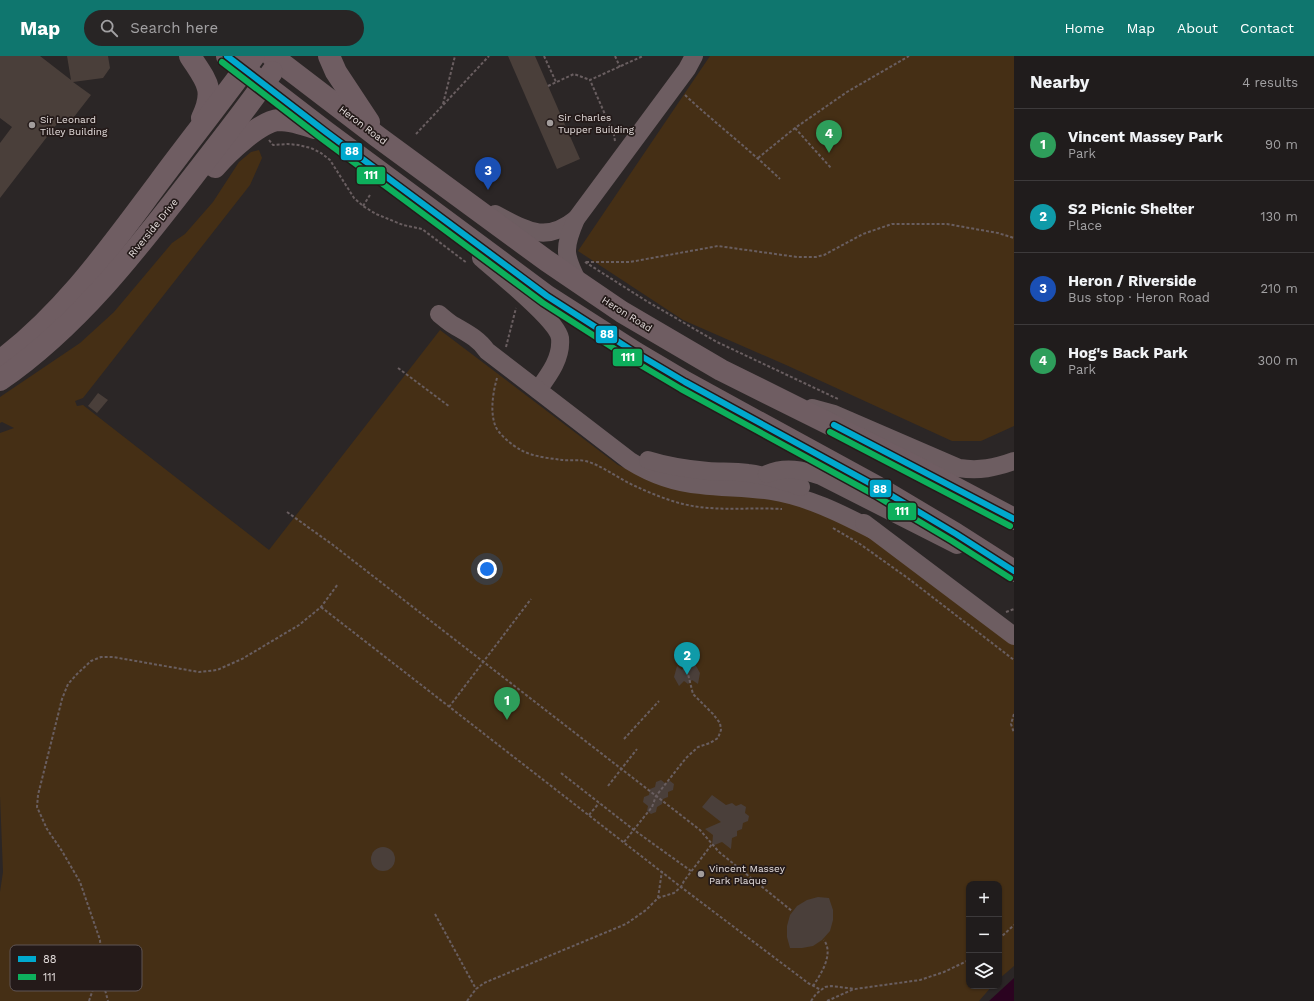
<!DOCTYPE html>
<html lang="en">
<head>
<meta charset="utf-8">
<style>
	:root { --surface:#201c1c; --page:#282525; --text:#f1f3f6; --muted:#a2a1a3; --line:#3d3a3b; --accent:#0f766e }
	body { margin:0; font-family:"Work Sans",sans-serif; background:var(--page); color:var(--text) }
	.controls { position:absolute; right:12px; bottom:12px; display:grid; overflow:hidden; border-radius:8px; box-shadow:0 1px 3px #0004 }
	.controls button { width:36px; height:36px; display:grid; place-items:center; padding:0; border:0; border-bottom:1px solid var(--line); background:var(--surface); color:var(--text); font:20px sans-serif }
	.you { position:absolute; left:487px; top:513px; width:14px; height:14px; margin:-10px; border:3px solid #fff; border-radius:50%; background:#1a73e8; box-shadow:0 0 0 6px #1a73e833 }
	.badge { display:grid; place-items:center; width:26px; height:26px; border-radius:50%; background:var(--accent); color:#fff; font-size:13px; font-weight:700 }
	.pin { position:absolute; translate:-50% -33px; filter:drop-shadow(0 1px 2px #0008) }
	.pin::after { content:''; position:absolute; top:21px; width:14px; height:12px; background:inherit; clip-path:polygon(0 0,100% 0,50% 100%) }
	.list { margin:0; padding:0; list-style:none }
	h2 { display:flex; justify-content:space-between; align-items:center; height:52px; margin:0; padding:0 16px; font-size:17px }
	h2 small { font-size:13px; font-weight:400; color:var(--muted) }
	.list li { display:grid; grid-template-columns:26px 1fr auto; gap:12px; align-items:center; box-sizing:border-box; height:72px; padding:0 16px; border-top:1px solid var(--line) }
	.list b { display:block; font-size:15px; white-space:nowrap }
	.list p { margin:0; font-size:13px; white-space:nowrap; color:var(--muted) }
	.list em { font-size:13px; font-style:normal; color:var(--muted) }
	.icon { flex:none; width:22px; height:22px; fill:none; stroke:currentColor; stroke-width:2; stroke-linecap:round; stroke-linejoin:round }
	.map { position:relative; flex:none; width:1014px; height:945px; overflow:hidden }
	header { display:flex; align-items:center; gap:24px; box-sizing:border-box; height:56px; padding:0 20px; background:var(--accent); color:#fff }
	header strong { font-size:19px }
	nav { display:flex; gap:22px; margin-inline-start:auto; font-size:14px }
	.search { width:280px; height:36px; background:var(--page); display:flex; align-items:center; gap:10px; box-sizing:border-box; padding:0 14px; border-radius:22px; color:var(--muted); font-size:15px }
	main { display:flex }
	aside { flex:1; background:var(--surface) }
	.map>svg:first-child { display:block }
</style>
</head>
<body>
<header>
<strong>Map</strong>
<div class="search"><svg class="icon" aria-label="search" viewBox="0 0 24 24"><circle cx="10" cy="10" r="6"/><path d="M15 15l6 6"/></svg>Search here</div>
<nav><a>Home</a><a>Map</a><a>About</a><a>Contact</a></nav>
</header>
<main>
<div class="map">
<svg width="1014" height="945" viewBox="0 0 1014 945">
	<rect width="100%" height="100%" fill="#2b2626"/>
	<!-- green -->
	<g fill="#452f15">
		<polygon points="710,0 1014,0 1014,370 981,385 952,385 786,309 683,264 578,195"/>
		<polygon points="259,94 262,102 250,129 83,342 75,345 77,350 83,349 269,494 440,274 618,409 652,424 780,443 830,459 869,481 1014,587 1014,910 999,923 999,828 969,828 969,930 992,930 979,945 0,945 0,836 3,816 0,740 0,377 14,372 2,366 0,367 0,341 80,287 114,256 172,187 185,178 213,146 239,106 251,96"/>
	</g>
	<!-- water -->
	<polygon fill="#2b0320" points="1014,922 1014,945 989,945"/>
	<!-- building -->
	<g fill="#4a3f3a">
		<polygon points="0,0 40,0 71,24 67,0 108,0 110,12 103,22 73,26 91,39 70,66 63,60 0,142 0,87 12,71 0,62"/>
		<polygon points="508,0 535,0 580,103 557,113"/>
		<polygon points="98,337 108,344 97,357 88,350"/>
		<polygon points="695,608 700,617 698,628 692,624 688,628 684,625 679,630 674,621 677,610 682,614 686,610 690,613"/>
		<polygon points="661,724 665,727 670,725 674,728 673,734 668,736 668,741 663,743 662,748 657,751 656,756 651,758 647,755 648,750 643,746 644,741 649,739 650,733 655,731 656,726"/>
		<polygon points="712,739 726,749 732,747 736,750 741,748 746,751 745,757 749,760 748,765 743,767 742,773 737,775 737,780 732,782 731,793 722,786 712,790 713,779 705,773 721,766 702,751"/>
		<circle cx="383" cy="803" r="12"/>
		<polygon points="818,841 829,842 833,854 833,864 830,875 822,884 813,890 802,892 790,892 787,881 787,870 790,859 797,850 807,844"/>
	</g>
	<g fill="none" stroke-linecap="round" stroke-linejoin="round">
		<!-- path -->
		<g stroke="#695e60" stroke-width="2" stroke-dasharray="3 2" stroke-linecap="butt">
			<polyline points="544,0 556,26"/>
			<polyline points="615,0 620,11"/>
			<polyline points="548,30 574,18 590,24"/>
			<path d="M 685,39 C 716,68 750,94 780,123"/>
			<polyline points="443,48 455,0"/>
			<polyline points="795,72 831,112"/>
			<polyline points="416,78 489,0"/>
			<polyline points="269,84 273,89 288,88 298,89 311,92 321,97 330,104 354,142 363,150 376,158 403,169 422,173 467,207"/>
			<polyline points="615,85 614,79 590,24 643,0"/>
			<polyline points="758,102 795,72 847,36 909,0"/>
			<polyline points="363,150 370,139"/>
			<polyline points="585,206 648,246 717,286 838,343"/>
			<polyline points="586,206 630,206 718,190 797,201 816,201 824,199 863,178 892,168 947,168 998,177 1014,182"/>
			<polyline points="506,291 516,252"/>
			<polyline points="398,312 450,351"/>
			<path d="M 497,322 C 493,336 490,355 495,369 C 498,378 513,390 521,394 C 533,401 549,402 562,404 C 571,405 581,403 589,406 C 606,412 619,423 635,430 C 650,437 667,444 683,448 C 716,456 749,451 782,453"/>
			<polyline points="287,456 333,489 700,774 719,796 792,855"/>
			<polyline points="833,472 860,488 909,523 1014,604"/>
			<polyline points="321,551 681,831 684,825 712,788"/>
			<polyline points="1006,556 1014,553"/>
			<polyline points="449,651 531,543"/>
			<polyline points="1014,658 1011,668 1014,677"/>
			<polyline points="624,683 659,645"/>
			<polyline points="561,717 634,774 691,815"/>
			<polyline points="608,730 637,693"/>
			<polyline points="589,759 599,747"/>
			<polyline points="624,786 652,751 656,740 686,702 698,691 710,687 718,682 721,674 720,667 713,658 693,638 688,618"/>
			<polyline points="658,842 662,815"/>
			<polyline points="435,858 476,933"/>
			<polyline points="999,883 1014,869"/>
			<polyline points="100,915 108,945"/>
			<path d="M 813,930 C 821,918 834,898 824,884"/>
			<polyline points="89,945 100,913 101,900 100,884 80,826 62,795 47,773 37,751 38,739 62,643 68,628 77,618 91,605 101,601 113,601 199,616 217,614 242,603 299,569 321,551 338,528"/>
			<polyline points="467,945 476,933 484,927 626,868 646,854 658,842 674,837 681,831 808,927 821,934"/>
			<polyline points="811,945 816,938 825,931 831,930 855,933 920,924 944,916 969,904"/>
			<polyline points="827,945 854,933"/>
		</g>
		<!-- minor -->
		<g stroke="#6d5d61" stroke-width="18">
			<path d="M 495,158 C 526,174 545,188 576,163"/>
			<path d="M 481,202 C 497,216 557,264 560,282 C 562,302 549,319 538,334"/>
			<path d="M 579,228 C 564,199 563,193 576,163 L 687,13 L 694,0"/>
			<path d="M 439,258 C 444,262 449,267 455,270 C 467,277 479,283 487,295 L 630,405 C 651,418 676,427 701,429 C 724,432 748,431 771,435 C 808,441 840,457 873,474"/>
			<path d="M 812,352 L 834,358 L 959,412 C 979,415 995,412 1014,405"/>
			<path d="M 648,404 C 667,410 687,413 708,415 C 721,416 734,415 748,417 C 766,419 784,425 801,431"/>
			<path d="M 767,418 C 785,410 803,414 821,420 L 957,489"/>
			<polyline points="864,467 1014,580"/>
		</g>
		<!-- major -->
		<g stroke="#6f5d62" stroke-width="22">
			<path d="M 190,0 C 206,25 216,33 202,62"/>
			<polyline points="227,0 326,76 547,240 636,297 685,326 877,431 956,478 1014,515"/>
			<polyline points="272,0 378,81 547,205 622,256 721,314 914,410 1014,463"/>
			<polyline points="329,0 336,16 369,66"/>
			<path d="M 215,111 C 227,97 260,65 279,64 C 291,64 303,68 315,72"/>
			<path d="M 0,305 C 65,256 111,190 159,126 C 190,84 223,43 254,0"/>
			<path d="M 0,324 C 77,271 135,196 192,122 C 219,87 247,52 272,16"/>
		</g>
		<!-- bus-1 casing -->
		<g stroke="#241a19" stroke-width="9">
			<g id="bus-1">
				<polyline points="227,0 326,76 547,240 636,297 685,326 877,431 956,478 1014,515"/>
				<polyline points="834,369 1014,463"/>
			</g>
		</g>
		<!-- bus-2 casing -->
		<g stroke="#241a19" stroke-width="9">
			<g id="bus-2">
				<polyline points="222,6 321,82 543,247 632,304 681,333 873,438 952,485 1010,522"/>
				<polyline points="830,376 1010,470"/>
			</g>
		</g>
		<!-- bus-1 -->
		<use href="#bus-1" stroke="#00a9ce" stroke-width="6"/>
		<!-- bus-2 -->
		<use href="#bus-2" stroke="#0daf5c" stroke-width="6"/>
	</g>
	<!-- markers -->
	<g fill="#a39d9c" stroke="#241a19" stroke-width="1.5">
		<circle cx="550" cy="67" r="4"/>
		<circle cx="32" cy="69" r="4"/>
		<circle cx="701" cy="818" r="4"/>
	</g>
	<g text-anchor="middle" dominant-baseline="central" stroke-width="3.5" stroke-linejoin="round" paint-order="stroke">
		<!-- poi labels -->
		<g font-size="10" fill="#e4dddc" stroke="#241a19" text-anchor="start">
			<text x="558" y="61">Sir Charles<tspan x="558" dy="12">Tupper Building</tspan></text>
			<text x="40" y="63">Sir Leonard<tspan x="40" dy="12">Tilley Building</tspan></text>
			<text x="709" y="812">Vincent Massey<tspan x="709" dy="12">Park Plaque</tspan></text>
		</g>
		<!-- street labels -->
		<g font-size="10" fill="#e4dddc" stroke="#241a19">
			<text transform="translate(363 69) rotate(37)">Heron Road</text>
			<text transform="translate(153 172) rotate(-51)">Riverside Drive</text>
			<text transform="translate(627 258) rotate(32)">Heron Road</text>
		</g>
	</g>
	<!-- legend -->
	<rect x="10" y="889" width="132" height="46" rx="6" fill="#241a19" stroke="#5e5454" stroke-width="1"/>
	<rect x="18" y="900" width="18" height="6" fill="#00a9ce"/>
	<rect x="18" y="918" width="18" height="6" fill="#0daf5c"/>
	<g font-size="11" fill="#e4dddc">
		<text x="43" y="907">88</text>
		<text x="43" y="925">111</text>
	</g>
	<g stroke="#241a19" stroke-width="1.5">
		<rect x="340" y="86" width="23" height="19" rx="4" fill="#00a9ce"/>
		<rect x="356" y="110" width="30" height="19" rx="4" fill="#0daf5c"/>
		<rect x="595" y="269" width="23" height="19" rx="4" fill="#00a9ce"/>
		<rect x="612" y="292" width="31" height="19" rx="4" fill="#0daf5c"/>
		<rect x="869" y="423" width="23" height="19" rx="4" fill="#00a9ce"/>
		<rect x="887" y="446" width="30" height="19" rx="4" fill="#0daf5c"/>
	</g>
	<g font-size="11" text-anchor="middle" font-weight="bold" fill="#fff">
		<text x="352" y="99">88</text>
		<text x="371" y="123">111</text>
		<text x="607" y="282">88</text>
		<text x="628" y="305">111</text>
		<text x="880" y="437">88</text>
		<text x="902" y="459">111</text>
	</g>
</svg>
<div class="controls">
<button>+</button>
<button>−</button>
<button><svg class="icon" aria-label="layers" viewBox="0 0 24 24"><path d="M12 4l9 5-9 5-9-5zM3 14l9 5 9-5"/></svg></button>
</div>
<div class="you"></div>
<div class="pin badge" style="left:507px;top:664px;background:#2e9e5b">1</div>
<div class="pin badge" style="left:687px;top:619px;background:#0f9aa8">2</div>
<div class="pin badge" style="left:488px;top:134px;background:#1a4fb4">3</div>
<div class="pin badge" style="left:829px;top:97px;background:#2e9e5b">4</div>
</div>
<aside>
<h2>Nearby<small>4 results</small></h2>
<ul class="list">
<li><span class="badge" style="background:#2e9e5b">1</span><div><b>Vincent Massey Park</b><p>Park</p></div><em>90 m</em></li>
<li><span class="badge" style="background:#0f9aa8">2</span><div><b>S2 Picnic Shelter</b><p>Place</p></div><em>130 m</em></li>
<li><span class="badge" style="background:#1a4fb4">3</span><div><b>Heron / Riverside</b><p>Bus stop · Heron Road</p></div><em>210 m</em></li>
<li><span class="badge" style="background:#2e9e5b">4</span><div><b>Hog's Back Park</b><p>Park</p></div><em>300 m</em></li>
</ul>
</aside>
</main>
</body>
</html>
